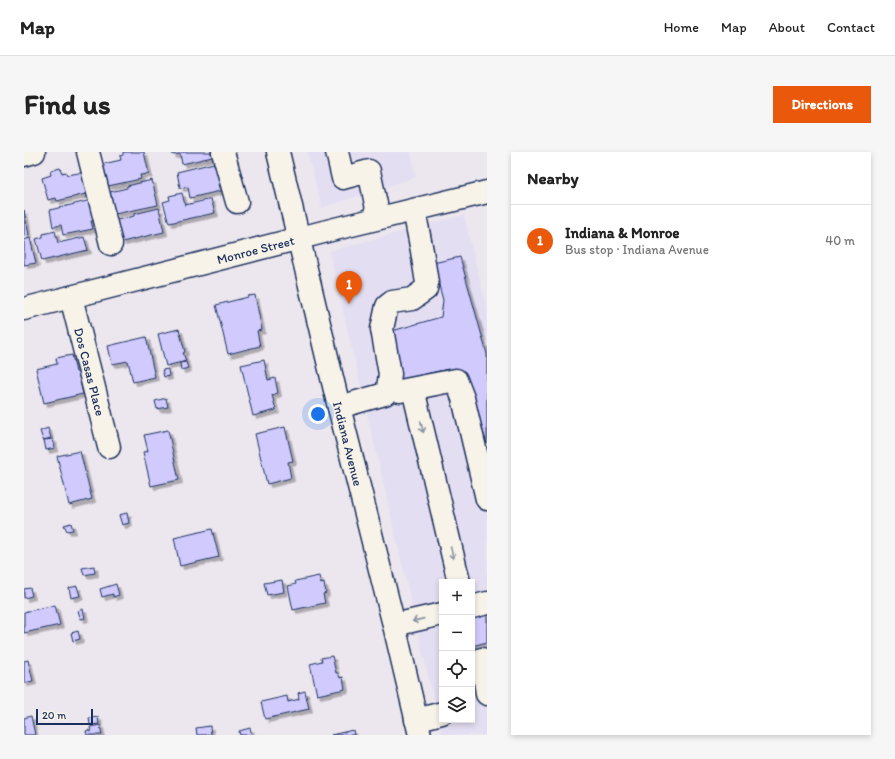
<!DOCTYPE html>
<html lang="en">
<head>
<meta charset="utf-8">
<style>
	:root { --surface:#fff; --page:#f6f6f6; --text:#222; --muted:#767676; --line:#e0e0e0; --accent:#ea580c }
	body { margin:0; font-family:Itim,sans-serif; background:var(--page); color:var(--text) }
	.controls { position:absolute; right:12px; bottom:12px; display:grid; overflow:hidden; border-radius:0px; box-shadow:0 2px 6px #0003 }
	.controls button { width:36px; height:36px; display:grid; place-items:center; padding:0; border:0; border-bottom:1px solid var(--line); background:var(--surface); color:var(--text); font:20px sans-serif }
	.scale { position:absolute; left:12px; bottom:10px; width:57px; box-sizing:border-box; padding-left:4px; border:2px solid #1b2f5e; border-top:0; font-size:11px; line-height:14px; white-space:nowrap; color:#1b2f5e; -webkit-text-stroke:3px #f7f3e8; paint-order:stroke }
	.you { position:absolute; left:294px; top:262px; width:14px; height:14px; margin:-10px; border:3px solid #fff; border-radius:50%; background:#1a73e8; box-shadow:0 0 0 6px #1a73e833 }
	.badge { display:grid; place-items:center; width:26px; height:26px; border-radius:50%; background:var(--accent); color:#fff; font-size:13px; font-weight:700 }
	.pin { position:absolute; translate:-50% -33px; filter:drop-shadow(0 1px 2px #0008) }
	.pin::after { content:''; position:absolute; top:21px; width:14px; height:12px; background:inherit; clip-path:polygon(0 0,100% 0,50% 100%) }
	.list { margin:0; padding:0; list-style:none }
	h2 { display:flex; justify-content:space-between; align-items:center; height:52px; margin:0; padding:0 16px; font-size:17px }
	h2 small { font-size:13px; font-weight:400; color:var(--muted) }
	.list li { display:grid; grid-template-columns:26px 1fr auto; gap:12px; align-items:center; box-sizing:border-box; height:72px; padding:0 16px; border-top:1px solid var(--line) }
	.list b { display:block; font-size:15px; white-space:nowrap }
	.list p { margin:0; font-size:13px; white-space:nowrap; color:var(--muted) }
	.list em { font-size:13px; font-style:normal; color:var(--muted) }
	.icon { flex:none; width:22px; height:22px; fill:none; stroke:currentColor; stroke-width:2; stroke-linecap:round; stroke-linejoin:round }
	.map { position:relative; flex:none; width:463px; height:583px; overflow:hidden; border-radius:0px }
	header { display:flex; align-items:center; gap:24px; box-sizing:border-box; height:56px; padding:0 20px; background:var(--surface); border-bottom:1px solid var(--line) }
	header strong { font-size:19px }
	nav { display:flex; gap:22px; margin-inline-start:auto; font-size:14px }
	.intro { display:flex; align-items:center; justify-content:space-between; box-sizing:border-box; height:96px; padding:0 24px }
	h1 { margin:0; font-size:28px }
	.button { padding:10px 18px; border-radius:0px; background:var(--accent); color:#fff; font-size:14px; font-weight:700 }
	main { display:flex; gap:24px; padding:0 24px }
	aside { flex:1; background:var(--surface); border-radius:0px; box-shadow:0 2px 6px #0003 }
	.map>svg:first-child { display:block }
</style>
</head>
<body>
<header>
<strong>Map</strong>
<nav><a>Home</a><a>Map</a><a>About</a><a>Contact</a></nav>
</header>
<div class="intro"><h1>Find us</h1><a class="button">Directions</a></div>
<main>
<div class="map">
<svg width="463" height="583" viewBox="0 0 463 583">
	<defs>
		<filter id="shadow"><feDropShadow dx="3.5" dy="3.5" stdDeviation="0" flood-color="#0004"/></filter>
	</defs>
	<rect width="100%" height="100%" fill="#ece7ee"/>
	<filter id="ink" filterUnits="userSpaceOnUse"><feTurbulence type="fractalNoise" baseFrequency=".025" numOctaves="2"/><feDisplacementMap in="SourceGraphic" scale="8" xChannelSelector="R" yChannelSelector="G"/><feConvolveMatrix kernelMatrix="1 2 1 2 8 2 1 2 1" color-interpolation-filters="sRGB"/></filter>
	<g filter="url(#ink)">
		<!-- built -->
		<g fill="#e4def2" fill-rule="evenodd">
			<polygon points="283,0 387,0 392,25 298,56"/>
			<path d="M 440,63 L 463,157 L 463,583 L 418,583 L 305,99 ZM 418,430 L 448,430 L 448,568 L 418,568 Z"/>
		</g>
		<!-- building -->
		<g fill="#d1cafd" stroke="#1b2f5e" filter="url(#shadow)">
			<polygon points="99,0 120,0 125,22 116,23 117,27 84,34 79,12 97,8 96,4 99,3"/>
			<polygon points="148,0 187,0 188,5 158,12 156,2 149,3"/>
			<polygon points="194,10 199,30 194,32 196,39 166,46 164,35 156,36 153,20"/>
			<polygon points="36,16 38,21 42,20 43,23 61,20 66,41 33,49 32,46 24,48 18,26 27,23 26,19"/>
			<polygon points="128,28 134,53 91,62 86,40 103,36 103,34"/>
			<polygon points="158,41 161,53 187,47 191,61 145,71 139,50 146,48 145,44"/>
			<polygon points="67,48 72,68 67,69 69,77 39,83 37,73 29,75 26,58"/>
			<polygon points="135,56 140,80 98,90 93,68 110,64 110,62"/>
			<polygon points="0,58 5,83 0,84"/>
			<polygon points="31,79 34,91 60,85 64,98 18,109 12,87 19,85 19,82"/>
			<polygon points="6,86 12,111 0,113 0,88"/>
			<polygon points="436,105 463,202 463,292 443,230 424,217 371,229 361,181 417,165 419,148 409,111"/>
			<polygon points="231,143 238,178 233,179 236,194 204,202 192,153 224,145 224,144"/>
			<polygon points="155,177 161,200 159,201 162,209 142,214 134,182"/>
			<polygon points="122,185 131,225 109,230 104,209 88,212 84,194"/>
			<polygon points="48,203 52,220 54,220 59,242 20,251 12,217 33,212 32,206"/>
			<polygon points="240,208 244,228 251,226 254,241 248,243 252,258 229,264 217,213"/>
			<polygon points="162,210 164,216 157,218 156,211"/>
			<polygon points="144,217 145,224 140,225 138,218"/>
			<polygon points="142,246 144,255 133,257 131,249"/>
			<polygon points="261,275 269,309 264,310 267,326 243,332 231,282"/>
			<polygon points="24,276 27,286 19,288 16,279"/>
			<polygon points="144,278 155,328 127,334 119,300 124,299 120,283"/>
			<polygon points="29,287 31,296 22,298 20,288"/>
			<polygon points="56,299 68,347 45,353 33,304"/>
			<polygon points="103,361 105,371 98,373 95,363"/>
			<polygon points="47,371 49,378 43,379 40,373"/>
			<polygon points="188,377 195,405 156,414 150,386"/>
			<polygon points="70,414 71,421 60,423 58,416"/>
			<polygon points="295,424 297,432 300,431 302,441 299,442 301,451 269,458 264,434 272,432 271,429"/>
			<polygon points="258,428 260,440 243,443 240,431"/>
			<polygon points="92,432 95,443 89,445 89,442 78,445 76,437"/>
			<polygon points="53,434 56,444 47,446 45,436"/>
			<polygon points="6,436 8,444 0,446 0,437"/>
			<polygon points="31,453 36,473 0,481 0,460"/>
			<polygon points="59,457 61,466 57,467 54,459"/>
			<polygon points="463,462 463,490 448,494 448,466"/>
			<polygon points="54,479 56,487 49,489 47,481"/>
			<polygon points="308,504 312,521 314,521 316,526 319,525 321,537 293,543 286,512 298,509 297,506"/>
			<polygon points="4,508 9,529 0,531 0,509"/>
			<polygon points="281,539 285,557 241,567 237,550 263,544 264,550 275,547 274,541"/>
			<polygon points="7,564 11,583 0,583 0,566"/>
			<polygon points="74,565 75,572 66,573 65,566"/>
			<polygon points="76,573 78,583 63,583 62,579 65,578 65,580 67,579 66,575"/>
			<polygon points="186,574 187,583 173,583 172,576"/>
			<polygon points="226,576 228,583 216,583 215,579"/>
			<polygon points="329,578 330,583 307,583"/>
		</g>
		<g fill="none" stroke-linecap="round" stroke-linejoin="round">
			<!-- minor casing -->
			<g stroke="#1b2f5e" stroke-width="25">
				<g id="minor">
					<polyline points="64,0 87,92"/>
					<polyline points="199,0 213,50"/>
					<path id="s1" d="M 254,0 L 315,255 L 370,473 L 396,583"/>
					<polyline points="313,0 319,26 345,19 355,66"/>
					<polyline points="0,3 10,0"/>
					<path id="s2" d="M 47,145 L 85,295"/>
					<path id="s3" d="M 0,157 L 311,77 L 463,40"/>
					<polyline points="389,237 435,430"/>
					<polyline points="376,239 432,228 439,246 463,347"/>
					<polyline points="315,255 361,242 364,236 366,222 358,177 363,154 368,150 388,147 402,137 403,131 398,99 390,58"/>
					<polyline points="448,455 463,451"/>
					<polyline points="370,473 418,462"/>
					<polyline points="458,507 463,542"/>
					<polyline points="392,568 418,561"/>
				</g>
			</g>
			<!-- minor -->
			<use href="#minor" stroke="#f7f3e8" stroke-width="22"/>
		</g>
		<!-- one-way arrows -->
		<defs><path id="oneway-shaft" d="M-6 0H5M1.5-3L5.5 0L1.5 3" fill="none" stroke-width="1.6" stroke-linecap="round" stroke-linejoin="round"/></defs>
		<g stroke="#8991a3">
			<use href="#oneway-shaft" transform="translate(398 275) rotate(77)"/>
			<use href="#oneway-shaft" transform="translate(428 401) rotate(77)"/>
			<use href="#oneway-shaft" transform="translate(394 468) rotate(167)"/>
		</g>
	</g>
	<g text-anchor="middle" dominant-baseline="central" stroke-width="4" stroke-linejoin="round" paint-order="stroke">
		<!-- street labels -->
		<g font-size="13" fill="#1b2f5e" stroke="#f7f3e8">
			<text stroke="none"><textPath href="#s3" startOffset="239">Monroe Street</textPath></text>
			<text stroke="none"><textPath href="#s2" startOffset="77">Dos Casas Place</textPath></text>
			<text stroke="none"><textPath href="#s1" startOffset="300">Indiana Avenue</textPath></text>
		</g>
	</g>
</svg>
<div class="controls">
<button>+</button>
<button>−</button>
<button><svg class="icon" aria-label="locate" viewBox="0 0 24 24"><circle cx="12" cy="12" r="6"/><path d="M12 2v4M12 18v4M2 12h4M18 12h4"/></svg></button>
<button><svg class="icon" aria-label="layers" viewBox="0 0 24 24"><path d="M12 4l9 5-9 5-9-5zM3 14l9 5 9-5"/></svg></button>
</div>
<div class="scale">20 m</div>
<div class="you"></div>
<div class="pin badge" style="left:325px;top:152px">1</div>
</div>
<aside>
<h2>Nearby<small></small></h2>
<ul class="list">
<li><span class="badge">1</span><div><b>Indiana &amp; Monroe</b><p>Bus stop · Indiana Avenue</p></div><em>40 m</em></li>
</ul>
</aside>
</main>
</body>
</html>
